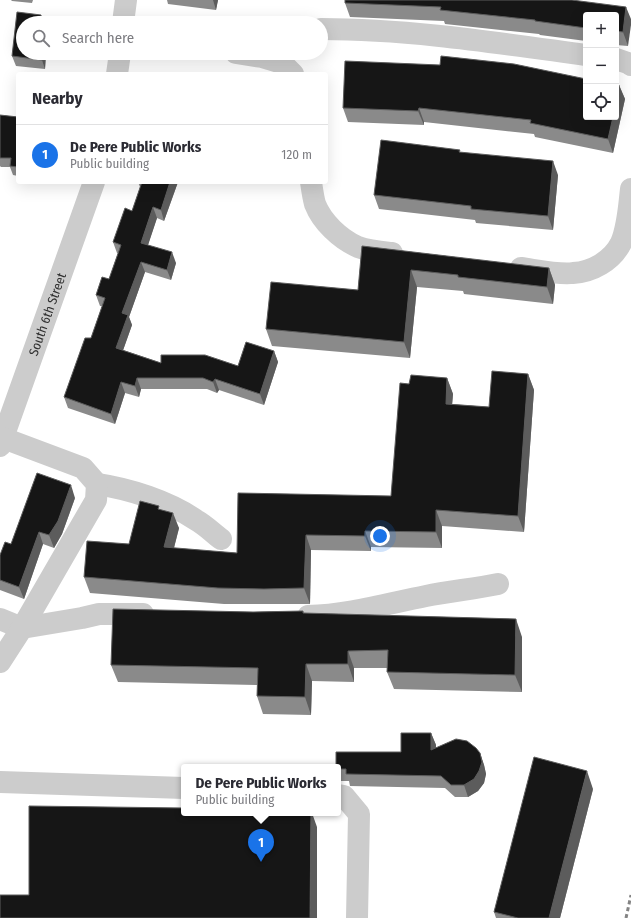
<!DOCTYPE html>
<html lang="en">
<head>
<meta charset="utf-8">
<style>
	:root { --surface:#fff; --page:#f7f7f7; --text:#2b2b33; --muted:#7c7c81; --line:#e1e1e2; --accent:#1a73e8 }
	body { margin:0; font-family:"Fira Sans Condensed",sans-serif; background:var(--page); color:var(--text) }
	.controls { position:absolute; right:12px; top:12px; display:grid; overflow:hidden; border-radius:4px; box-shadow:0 4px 16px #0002 }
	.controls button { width:36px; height:36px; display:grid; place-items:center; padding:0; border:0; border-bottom:1px solid var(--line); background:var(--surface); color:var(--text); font:20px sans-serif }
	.you { position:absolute; left:380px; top:536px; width:14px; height:14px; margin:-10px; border:3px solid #fff; border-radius:50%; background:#1a73e8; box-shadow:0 0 0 6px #1a73e833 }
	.badge { display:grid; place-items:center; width:26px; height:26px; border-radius:50%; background:var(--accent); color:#fff; font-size:13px; font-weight:700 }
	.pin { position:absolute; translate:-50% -33px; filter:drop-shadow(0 1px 2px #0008) }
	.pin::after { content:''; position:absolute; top:21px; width:14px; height:12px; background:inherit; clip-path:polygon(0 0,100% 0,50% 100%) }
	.popup { position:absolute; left:181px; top:764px; width:160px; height:52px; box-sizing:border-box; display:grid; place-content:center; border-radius:4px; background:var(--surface); filter:drop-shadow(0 1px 3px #0005); font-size:13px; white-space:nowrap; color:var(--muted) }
	.popup b { font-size:15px; color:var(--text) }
	.popup::after { content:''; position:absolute; left:50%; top:100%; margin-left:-8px; border:8px solid transparent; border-top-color:var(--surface) }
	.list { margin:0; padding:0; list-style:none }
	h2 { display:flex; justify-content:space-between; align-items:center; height:52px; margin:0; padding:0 16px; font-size:17px }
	h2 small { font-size:13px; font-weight:400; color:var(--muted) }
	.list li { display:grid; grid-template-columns:26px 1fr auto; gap:12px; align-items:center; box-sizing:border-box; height:60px; padding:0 16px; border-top:1px solid var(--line) }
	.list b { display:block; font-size:15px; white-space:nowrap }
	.list p { margin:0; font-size:13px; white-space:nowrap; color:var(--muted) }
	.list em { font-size:13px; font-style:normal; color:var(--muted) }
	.icon { flex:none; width:22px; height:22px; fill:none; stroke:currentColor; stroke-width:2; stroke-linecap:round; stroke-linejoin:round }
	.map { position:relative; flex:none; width:631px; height:918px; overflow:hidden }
	.search { position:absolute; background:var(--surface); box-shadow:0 4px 16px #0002; left:16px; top:16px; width:312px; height:44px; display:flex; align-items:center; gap:10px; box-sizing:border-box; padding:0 14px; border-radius:22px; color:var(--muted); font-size:15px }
	.panel { position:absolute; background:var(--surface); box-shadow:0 4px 16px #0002; left:16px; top:72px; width:312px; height:112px; border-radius:4px }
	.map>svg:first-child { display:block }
</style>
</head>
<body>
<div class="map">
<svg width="631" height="918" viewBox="0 0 631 918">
	<rect width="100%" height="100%" fill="#fff"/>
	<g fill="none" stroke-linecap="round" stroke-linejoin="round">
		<!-- minor -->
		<g stroke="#ccc" stroke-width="22">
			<polyline points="123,23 126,0"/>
			<path d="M 321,29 C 410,29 498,43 586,55"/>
			<polyline points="236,53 262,57 282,63 293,74"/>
			<polyline points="616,59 628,63 631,65"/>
			<polyline points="117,74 120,53"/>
			<path d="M 311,182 C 312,189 313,197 315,204 C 322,222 340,239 358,247 C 368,251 381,252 392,253"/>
			<path d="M 521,268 C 536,270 560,275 573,273 C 592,272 612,261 621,243 C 628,227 629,206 631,189"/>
			<path id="s1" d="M 0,446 L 94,182"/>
			<path d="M 97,484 C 130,489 168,501 196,520 C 205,525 213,533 221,539"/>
			<path d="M 308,616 C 348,615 386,604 426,596 C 450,591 474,589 498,584"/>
			<polyline points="0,619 22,628 82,618 99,614 143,614"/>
			<polyline points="0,662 22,628 96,500 97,484 83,468 3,438"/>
			<polyline points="0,782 184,788"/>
			<polyline points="338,795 344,796 359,814 357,918"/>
		</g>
		<!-- rail -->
		<polyline stroke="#848484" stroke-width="3" stroke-dasharray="4 3" stroke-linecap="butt" points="626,918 631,895"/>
	</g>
	<!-- wall -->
	<g fill="#8a8a8a">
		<polygon points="11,0 33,0 32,3 12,1"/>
		<polygon points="167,0 218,0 216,10 168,4"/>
		<polygon points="345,3 626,7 628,46 616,45 616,15 586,15 586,41 540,35 539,34 445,24 444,21 350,17"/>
		<polygon points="23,53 46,53 45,69 16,66 12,56"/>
		<polygon points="619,85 625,99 613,153 535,137 534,134 424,122 424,125 348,122 343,108"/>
		<polygon points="0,115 18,117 18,176 13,175 10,167 1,167 0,166"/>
		<polygon points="461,152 558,175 553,230 476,223 475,220 379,209 374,195"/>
		<polygon points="138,182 178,182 164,221 157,218 148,245 176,263 171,280 145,272 129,317 132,325 123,350 161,363 238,366 274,351 278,362 264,405 219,390 217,393 207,389 141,389 139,397 125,393 115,424 68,408 64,397 91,338 102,306 100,306 96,295 109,279 118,253 117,253 113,242 132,211 140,187"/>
		<polygon points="362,246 549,268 555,285 553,304 464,294 463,291 417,287 410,358 272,346 266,329 358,290"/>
		<polygon points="528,374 534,390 524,532 442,526 442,548 371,547 371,551 311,550 310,604 224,604 90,593 84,577 129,544 160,510 179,528 174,548 237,553 391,496 409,384 447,378 453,394 452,404 489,407"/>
		<polygon points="75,498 62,534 54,548 43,544 24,599 0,590 0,555 11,544"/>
		<polygon points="303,611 304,613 522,637 522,692 394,689 387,672 387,668 354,668 354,682 312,681 311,715 263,714 257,696 257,685 118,682 111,665 253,612"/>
		<polygon points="431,733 436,745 436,748 480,753 484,765 486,774 484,783 478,791 468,797 455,797 445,788 350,786 349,781 341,781 338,774 338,767 401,752"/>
		<polygon points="593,789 560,918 496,918 494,912"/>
	</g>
	<!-- shaded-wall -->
	<g fill="#5c5c5c">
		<polygon points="213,0 218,0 216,10"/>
		<polygon points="626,7 631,19 631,25 628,46 623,32"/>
		<polygon points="41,15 44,23 41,23"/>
		<polygon points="42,53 46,53 45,69 42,60"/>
		<polygon points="619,85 625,99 613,153 608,139 613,117 616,117 616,102"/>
		<polygon points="419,108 424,122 424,125 418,111"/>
		<polygon points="553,161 558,175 553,230 548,216"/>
		<polygon points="170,182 178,182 164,221 161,210"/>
		<polygon points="153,207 157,218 145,254 141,243"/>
		<polygon points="172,252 176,263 171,280 167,270"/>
		<polygon points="141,262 145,272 129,317 132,325 120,359 116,348 122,313"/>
		<polygon points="549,268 555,285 553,304 547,287"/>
		<polygon points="411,270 417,287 410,358 404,342"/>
		<polygon points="274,351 278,362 264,405 260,394"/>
		<polygon points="528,374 534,390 524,532 518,516"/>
		<polygon points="137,378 141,389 139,397 135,386"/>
		<polygon points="447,378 453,394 451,419 446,404"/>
		<polygon points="215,379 219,390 217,393 213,382"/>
		<polygon points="121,382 125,393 115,424 111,414"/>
		<polygon points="71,485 75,498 62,534 54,548 49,535"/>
		<polygon points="436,510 442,526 442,548 436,532"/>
		<polygon points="173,513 179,528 170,563 164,547"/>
		<polygon points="365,531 371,547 371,551 365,536"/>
		<polygon points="39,532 43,544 24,599 19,587"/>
		<polygon points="306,535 311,550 310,604 304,588"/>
		<polygon points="516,619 522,637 522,692 515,675"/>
		<polygon points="348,651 354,668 354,682 348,664"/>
		<polygon points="306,664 312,681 311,715 305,697"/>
		<polygon points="431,733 436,745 435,762 431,750"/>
		<polygon points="480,753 484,765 486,774 484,783 478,791 468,797 464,785"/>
		<polygon points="587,771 593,789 560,918 549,918"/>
		<polygon points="311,813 312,813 317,827 317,918 310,918"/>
	</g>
	<!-- building -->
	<g fill="#161616" stroke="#5c5c5c">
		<polygon points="345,0 572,0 626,7 623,32 616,31 616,15 586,15 586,28 535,21 535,20 440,10 441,7 345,3"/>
		<polygon points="17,12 41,15 41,23 23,23 23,53 42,53 42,60 12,56"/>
		<polygon points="441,56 514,64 586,79 586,117 613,117 608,139 530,123 531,120 419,108 418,111 343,108 345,61 440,65"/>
		<polygon points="616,85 619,85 616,102"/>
		<polygon points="0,115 18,117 18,167 10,166 11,158 0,158"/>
		<polygon points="381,140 460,150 459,152 553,161 548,216 471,209 471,206 374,195"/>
		<polygon points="142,182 170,182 161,210 153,207 141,243 172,252 167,270 141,262 122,313 128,315 116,348 161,363 161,355 205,355 238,366 246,342 274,351 260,394 215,379 213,382 203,378 137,378 135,386 121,382 111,414 64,397 85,338 91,338 105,298 96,295 102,277 109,279 121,245 113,242 125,208 132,211"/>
		<polygon points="362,246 549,268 547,287 458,277 458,275 411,270 404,342 266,329 271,282 358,290"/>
		<polygon points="492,371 528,374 518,516 436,510 436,532 365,531 365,536 306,535 304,588 264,589 218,588 84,577 87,541 129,544 140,501 159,506 158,509 173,513 164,547 237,553 238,493 391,496 400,383 409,384 411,375 447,378 446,404 489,407"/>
		<polygon points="37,473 71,485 58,521 49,535 39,532 19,587 0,580 0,555 5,542 11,544"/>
		<polygon points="113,609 253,612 303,611 303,613 516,619 515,675 387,672 388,650 348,651 348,664 306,664 305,697 257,696 258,668 111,665"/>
		<polygon points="401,733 431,733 431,750 456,739 467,741 476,748 480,753 482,762 479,771 474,779 464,785 451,785 441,776 346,774 346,769 338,769 338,767 336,767 336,752 401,752"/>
		<polygon points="534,757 587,771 549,918 518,918 494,912"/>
		<polygon points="29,806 184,808 184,813 311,813 310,918 0,918 0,895 29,895"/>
	</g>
	<g text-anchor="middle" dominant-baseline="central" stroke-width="4" stroke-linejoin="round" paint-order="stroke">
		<!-- street labels -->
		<g font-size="13" fill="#2f2f2f" stroke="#fff">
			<text stroke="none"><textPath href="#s1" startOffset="140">South 6th Street</textPath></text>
		</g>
	</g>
</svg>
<div class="controls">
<button>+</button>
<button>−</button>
<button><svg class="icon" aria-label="locate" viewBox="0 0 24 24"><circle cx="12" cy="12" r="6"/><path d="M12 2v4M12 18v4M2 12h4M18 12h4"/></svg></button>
</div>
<div class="you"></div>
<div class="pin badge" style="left:261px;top:862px">1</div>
<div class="popup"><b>De Pere Public Works</b>Public building</div>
<div class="search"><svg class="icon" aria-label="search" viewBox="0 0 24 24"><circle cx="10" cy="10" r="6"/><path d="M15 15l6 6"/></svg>Search here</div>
<section class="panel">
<h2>Nearby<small></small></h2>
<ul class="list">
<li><span class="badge">1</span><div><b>De Pere Public Works</b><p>Public building</p></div><em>120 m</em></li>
</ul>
</section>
</div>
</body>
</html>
